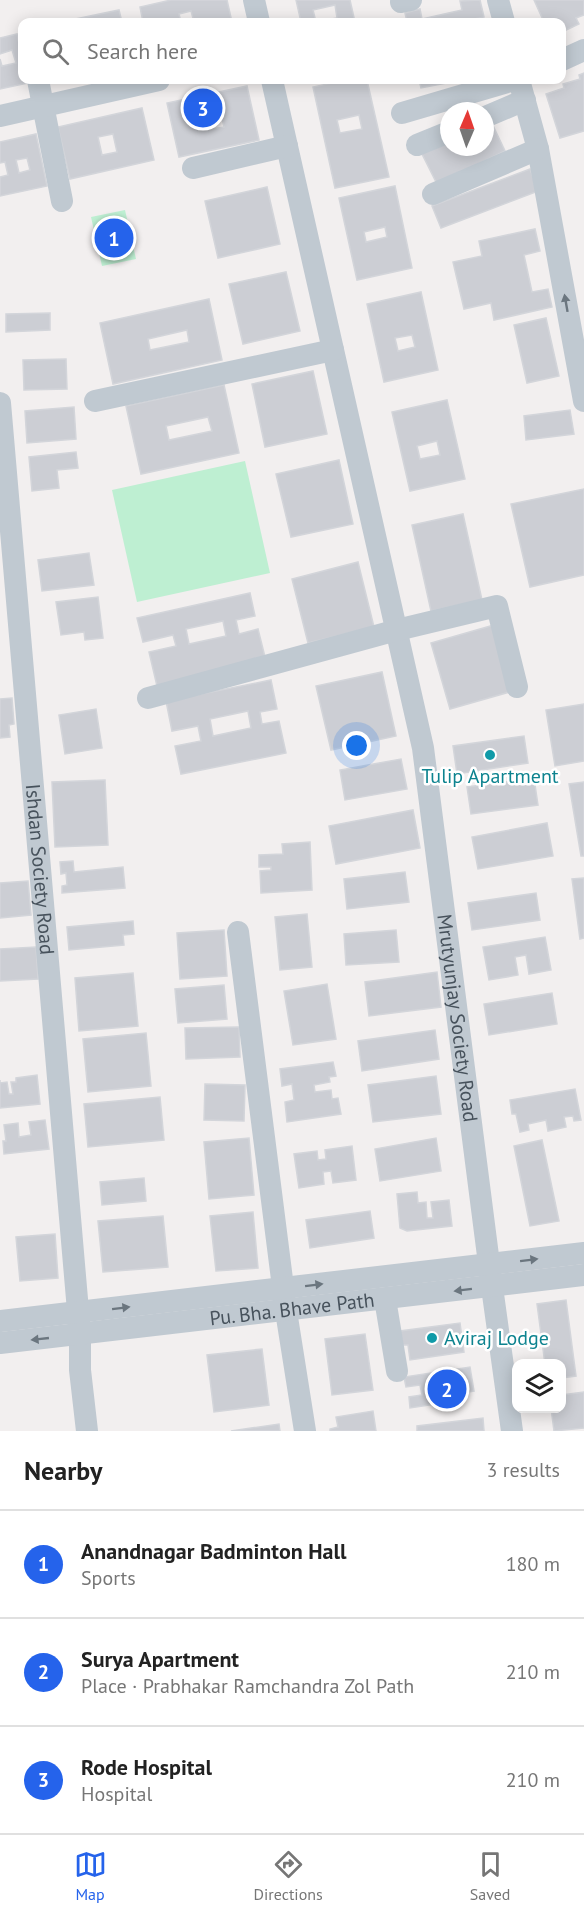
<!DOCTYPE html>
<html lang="en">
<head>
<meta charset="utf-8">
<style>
	:root { --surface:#fff; --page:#f2f2f2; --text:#222; --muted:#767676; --line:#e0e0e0; --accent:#2563eb }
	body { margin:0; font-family:"PT Sans",sans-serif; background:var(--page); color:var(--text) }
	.controls { position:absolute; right:18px; bottom:18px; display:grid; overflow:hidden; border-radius:12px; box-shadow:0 3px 15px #0003 }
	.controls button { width:54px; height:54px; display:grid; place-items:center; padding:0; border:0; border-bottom:2px solid var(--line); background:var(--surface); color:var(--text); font:30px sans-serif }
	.compass { position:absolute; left:440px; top:102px; width:54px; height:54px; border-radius:50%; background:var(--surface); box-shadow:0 3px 15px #0003; rotate:2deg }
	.you { position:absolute; left:357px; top:746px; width:21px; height:21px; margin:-15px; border:4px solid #fff; border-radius:50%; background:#1a73e8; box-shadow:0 0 0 9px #1a73e833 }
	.badge { display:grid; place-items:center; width:39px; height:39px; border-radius:50%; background:var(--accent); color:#fff; font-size:20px; font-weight:700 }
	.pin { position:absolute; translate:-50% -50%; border:3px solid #fff; box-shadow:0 2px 6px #0006 }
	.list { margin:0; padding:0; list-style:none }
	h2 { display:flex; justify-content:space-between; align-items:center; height:78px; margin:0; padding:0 24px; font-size:26px }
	h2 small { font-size:20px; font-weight:400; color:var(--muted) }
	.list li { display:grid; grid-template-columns:39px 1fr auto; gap:18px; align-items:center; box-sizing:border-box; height:108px; padding:0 24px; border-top:2px solid var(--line) }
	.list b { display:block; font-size:22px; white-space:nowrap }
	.list p { margin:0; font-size:20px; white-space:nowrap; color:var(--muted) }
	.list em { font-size:20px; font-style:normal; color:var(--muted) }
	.icon { flex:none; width:33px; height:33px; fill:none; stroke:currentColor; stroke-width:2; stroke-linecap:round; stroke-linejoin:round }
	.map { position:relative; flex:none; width:584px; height:1431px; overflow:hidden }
	.search { position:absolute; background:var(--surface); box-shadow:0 3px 15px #0003; left:18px; right:18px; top:18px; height:66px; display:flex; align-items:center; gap:15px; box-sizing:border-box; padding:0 21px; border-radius:12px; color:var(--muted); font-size:22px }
	.sheet { height:402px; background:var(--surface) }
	nav { display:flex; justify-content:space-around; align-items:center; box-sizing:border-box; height:84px; border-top:2px solid var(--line); background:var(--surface); font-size:16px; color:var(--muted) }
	nav a { display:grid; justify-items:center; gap:3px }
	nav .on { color:var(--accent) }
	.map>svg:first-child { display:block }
</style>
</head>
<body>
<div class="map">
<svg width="584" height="1431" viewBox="0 0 584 1431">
	<rect width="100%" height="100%" fill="#f2efef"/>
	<!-- green -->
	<g fill="#beefd2">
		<polygon points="125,210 136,259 102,266 91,217"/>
		<polygon points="245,461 270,573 137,602 112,490"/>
	</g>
	<!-- building -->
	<g fill="#ccced4" stroke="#d3d5da" stroke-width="1.5" fill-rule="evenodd">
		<polygon points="171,0 227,0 232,22 194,22 191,11 179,14 181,22 143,22 140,7"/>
		<path d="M 296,0 L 350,0 L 355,22 L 301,22 ZM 335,5 L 337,18 L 316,22 L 313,10 Z"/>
		<polygon points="480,0 484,17 469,20 469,22 407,22 405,13 420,9 422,19 462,10 460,1"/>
		<polygon points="534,0 584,0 584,15 576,18 579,24 562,32 562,22 544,22"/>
		<polygon points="119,10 122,22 61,22"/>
		<polygon points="17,34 22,58 22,80 27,80 28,83 0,89 0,59 2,66 16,63 12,50 0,54 0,38"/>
		<polygon points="584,73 584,131 560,138 546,94 564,88 563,84 580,79 579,75"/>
		<path d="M 346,80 L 367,80 L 389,177 L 335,188 L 313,87 ZM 359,115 L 362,129 L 340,133 L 337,120 Z"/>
		<polygon points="419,80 462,80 421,88"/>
		<path d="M 247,86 L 259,140 L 179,157 L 167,103 ZM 221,114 L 224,127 L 207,130 L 204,117 Z"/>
		<path d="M 142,108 L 154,160 L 70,179 L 58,127 ZM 113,134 L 117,152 L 102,155 L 98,137 Z"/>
		<polygon points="489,117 505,151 437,184 420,150 449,136 449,147 485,147 485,119"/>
		<path d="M 36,134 L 47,186 L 0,196 L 0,177 L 8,175 L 5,162 L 0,163 L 0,142 ZM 27,158 L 30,170 L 19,173 L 16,160 Z"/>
		<polygon points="530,169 538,191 441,228 432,206"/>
		<path d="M 395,186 L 412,268 L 357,280 L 339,198 ZM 385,227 L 387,237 L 366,242 L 364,232 Z"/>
		<polygon points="267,187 280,244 218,258 205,201"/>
		<polygon points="535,229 540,251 524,255 532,292 548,289 552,307 494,320 491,303 464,309 453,262 482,256 479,241"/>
		<polygon points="286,272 300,331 243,344 229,284"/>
		<path d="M 421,292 L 438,370 L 384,382 L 367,304 ZM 412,335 L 415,347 L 398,351 L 395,338 Z"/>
		<path d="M 209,299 L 222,360 L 113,384 L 100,323 ZM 187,330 L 189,342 L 150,350 L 148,339 Z"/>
		<polygon points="50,313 50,330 6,332 6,314"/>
		<polygon points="546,318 559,376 527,383 514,325"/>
		<polygon points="66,359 67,389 24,390 23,360"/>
		<polygon points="313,371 327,434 265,447 252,384"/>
		<path d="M 224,385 L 239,453 L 141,474 L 126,406 ZM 208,417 L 212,431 L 169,440 L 166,426 Z"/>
		<path d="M 447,400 L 465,479 L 410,491 L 392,412 ZM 437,441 L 440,455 L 420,459 L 417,446 Z"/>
		<polygon points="74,407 76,439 27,443 25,411"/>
		<polygon points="570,410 574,434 526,440 524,416"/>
		<polygon points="76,452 78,468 57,470 59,488 32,491 29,457"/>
		<polygon points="339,460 353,524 291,537 276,474"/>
		<polygon points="584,489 584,575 530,587 511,504"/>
		<polygon points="463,514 482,600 431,611 412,525"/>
		<polygon points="89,553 94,585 42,591 38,560"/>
		<polygon points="358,562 374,627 308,643 292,579"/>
		<path d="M 250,593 L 255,616 L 236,620 L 239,634 L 258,629 L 266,661 L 157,686 L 149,652 L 176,646 L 173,635 L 143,642 L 137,618 ZM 223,621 L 226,636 L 189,644 L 186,629 Z"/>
		<polygon points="98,597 103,638 85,640 84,632 61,635 56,602"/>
		<polygon points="494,625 513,691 450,709 431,643"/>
		<polygon points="382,672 396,736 331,750 316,686"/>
		<path d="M 271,680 L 277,709 L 260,712 L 262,724 L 279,721 L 286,753 L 181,774 L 175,746 L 201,741 L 198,726 L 172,731 L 166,701 ZM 248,711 L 251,728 L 213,736 L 210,719 Z"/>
		<polygon points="12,698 14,724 9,725 10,737 0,738 0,699"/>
		<polygon points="584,704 584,761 555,766 546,710"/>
		<polygon points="96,709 102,748 65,754 59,715"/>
		<polygon points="524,736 528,763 457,774 453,746"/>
		<polygon points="401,759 407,789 345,800 340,770"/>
		<polygon points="534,778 538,805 471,814 467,787"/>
		<polygon points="105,780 108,845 55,847 52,782"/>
		<polygon points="584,782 584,856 581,856 569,784"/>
		<polygon points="413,810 420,848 336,864 329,826"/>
		<polygon points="547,823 553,856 478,869 472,837"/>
		<polygon points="310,842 312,890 261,893 260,871 271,870 271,867 259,867 259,855 283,854 282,844"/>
		<polygon points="73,861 74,872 123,867 125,888 62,893 62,886 67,885 66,873 61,874 60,862"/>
		<polygon points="405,872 409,902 347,909 344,879"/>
		<polygon points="584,878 584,938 580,939 572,879"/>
		<polygon points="28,881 31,915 0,918 0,883"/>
		<polygon points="536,893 540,920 472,930 468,903"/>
		<polygon points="307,914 312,967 280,970 275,917"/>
		<polygon points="133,921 134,934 123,935 124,945 69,950 67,927"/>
		<polygon points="224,930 227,976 180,979 177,933"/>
		<polygon points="396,930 399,962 346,965 344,934"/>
		<polygon points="545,937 551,970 529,974 526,955 515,957 518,975 489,980 483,947"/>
		<polygon points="36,947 38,979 0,981 0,949"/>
		<polygon points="437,972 441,1007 369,1016 365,982"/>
		<polygon points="133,973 138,1026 79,1031 75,978"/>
		<polygon points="327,984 336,1039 293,1045 284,991"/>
		<polygon points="224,985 227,1019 178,1023 175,989"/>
		<polygon points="552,993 557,1024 489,1035 484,1004"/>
		<polygon points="239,1027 240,1057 186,1059 185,1028"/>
		<polygon points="435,1030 439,1059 362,1071 358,1041"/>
		<polygon points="146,1033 151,1086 88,1092 83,1039"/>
		<polygon points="333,1062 336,1076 329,1077 330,1082 314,1085 315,1092 331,1090 332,1099 338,1098 341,1114 287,1122 285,1102 294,1100 292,1084 282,1086 280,1069"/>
		<polygon points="37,1075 40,1104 0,1108 0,1080 0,1083 7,1082 9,1094 13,1094 11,1082 16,1082 16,1078"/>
		<polygon points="436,1076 441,1114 373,1122 368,1085"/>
		<polygon points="205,1084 245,1085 244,1121 204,1120"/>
		<polygon points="575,1089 581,1120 574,1121 573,1116 564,1117 566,1127 548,1131 546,1120 528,1124 529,1130 520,1132 516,1114 512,1114 510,1100"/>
		<polygon points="160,1097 164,1140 88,1147 84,1104"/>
		<polygon points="45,1120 49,1149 4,1154 3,1141 6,1141 4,1125 18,1123 19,1137 31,1135 29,1122"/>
		<polygon points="249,1138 254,1195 209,1199 204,1142"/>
		<polygon points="436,1138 441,1171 380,1181 375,1149"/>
		<polygon points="542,1140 559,1221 530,1226 514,1146"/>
		<polygon points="352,1146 356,1180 333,1183 331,1171 323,1172 324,1184 299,1188 294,1154 317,1151 318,1160 326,1159 325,1150"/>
		<polygon points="144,1178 146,1201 102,1205 100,1182"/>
		<polygon points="417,1192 418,1203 426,1202 427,1218 433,1218 431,1202 449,1200 452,1226 407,1231 400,1228 397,1194"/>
		<polygon points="370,1211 374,1238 310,1248 306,1220"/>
		<polygon points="253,1212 258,1268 216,1271 210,1216"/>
		<polygon points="163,1216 168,1267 103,1272 98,1221"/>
		<polygon points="55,1234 58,1278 20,1281 16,1237"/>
		<polygon points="566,1300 576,1376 562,1378 562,1364 545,1364 537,1304"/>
		<polygon points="460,1323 464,1352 410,1360 408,1345 402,1345 400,1331"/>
		<polygon points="365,1334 373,1390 332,1395 325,1339"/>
		<polygon points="262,1349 269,1405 214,1412 207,1355"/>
		<polygon points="470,1367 474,1391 454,1394 455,1401 410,1408 409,1397 422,1395 420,1385 406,1387 404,1377"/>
		<polygon points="584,1392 584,1428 554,1431 551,1408 562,1408 562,1395"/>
		<polygon points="373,1411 376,1431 330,1431 330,1429 338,1427 336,1417"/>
		<polygon points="483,1418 484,1431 417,1431 417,1426"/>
		<polygon points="279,1424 280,1431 231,1431"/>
	</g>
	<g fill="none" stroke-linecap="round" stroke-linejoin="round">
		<!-- minor -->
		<g stroke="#c0c9d1" stroke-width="22">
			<polyline points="254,0 259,22"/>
			<polyline points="498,0 504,22"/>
			<polyline points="401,2 411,0"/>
			<polyline points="562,60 584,50"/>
			<polyline points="38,80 62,201"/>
			<path id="s1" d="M 272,80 L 423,748 L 492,1287 L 512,1431"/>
			<polyline points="519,80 538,149 584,401"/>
			<polyline points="402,113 514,80"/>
			<polyline points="0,116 159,80"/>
			<polyline points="485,117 525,100"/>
			<polyline points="417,145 449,132"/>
			<polyline points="193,168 287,146"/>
			<polyline points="433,194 538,149"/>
			<polyline points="95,401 333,350"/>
			<path id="s2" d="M 0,403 L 80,1334 L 80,1370 L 87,1431"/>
			<polyline points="148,698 397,630 497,606 517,687"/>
			<polyline points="238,932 286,1311 305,1431"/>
			<polyline points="385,1299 397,1371"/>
			<polyline points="0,1321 584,1253"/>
			<path id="s3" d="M 0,1343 L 584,1275"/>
		</g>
	</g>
	<!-- one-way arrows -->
	<defs><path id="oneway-solid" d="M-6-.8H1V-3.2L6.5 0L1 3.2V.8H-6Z" transform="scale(1.5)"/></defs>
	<g fill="#6b767f">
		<use href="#oneway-solid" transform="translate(566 303) rotate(-100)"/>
		<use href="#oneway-solid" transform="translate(529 1260) rotate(-7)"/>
		<use href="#oneway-solid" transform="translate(314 1285) rotate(-7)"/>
		<use href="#oneway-solid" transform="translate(463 1290) rotate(173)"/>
		<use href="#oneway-solid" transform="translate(121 1308) rotate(-7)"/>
		<use href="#oneway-solid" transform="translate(40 1339) rotate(174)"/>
	</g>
	<!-- markers -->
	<g fill="#0f9aa8" stroke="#fff" stroke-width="2">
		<circle cx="490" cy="755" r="6"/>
		<circle cx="432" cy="1338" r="6"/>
	</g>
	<g text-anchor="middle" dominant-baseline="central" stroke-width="5" stroke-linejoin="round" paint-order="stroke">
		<!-- culture labels -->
		<g font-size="20" fill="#0d838f" stroke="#fff">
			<text x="490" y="776">Tulip Apartment</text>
			<text x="444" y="1338" text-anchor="start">Aviraj Lodge</text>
		</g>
		<!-- street labels -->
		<g font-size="20" fill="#47525c" stroke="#fff">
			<text stroke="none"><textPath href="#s2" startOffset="468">Ishdan Society Road</textPath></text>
			<text stroke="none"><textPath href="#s1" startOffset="957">Mrutyunjay Society Road</textPath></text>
			<text stroke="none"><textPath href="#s3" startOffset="294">Pu. Bha. Bhave Path</textPath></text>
		</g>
	</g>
</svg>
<div class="controls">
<button><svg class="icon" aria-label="layers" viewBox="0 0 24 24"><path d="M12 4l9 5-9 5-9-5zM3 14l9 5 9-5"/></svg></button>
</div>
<svg class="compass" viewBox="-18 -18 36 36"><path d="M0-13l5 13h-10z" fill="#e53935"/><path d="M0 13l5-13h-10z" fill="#767676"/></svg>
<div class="you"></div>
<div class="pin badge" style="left:114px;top:238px">1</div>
<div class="pin badge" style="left:447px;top:1389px">2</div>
<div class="pin badge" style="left:203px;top:108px">3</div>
<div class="search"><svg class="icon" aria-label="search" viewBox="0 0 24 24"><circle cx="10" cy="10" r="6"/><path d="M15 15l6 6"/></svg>Search here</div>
</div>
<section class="sheet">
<h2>Nearby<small>3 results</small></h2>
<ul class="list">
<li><span class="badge">1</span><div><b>Anandnagar Badminton Hall</b><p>Sports</p></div><em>180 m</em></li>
<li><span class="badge">2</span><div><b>Surya Apartment</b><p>Place · Prabhakar Ramchandra Zol Path</p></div><em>210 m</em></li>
<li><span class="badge">3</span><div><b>Rode Hospital</b><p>Hospital</p></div><em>210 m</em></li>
</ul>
</section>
<nav>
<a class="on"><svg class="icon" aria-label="map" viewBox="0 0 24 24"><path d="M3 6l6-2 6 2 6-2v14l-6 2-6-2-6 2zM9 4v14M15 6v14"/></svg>Map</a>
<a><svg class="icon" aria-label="directions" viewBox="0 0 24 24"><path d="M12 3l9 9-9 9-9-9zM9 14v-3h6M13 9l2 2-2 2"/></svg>Directions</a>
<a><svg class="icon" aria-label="saved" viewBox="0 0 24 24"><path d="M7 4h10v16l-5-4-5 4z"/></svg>Saved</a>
</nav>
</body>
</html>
